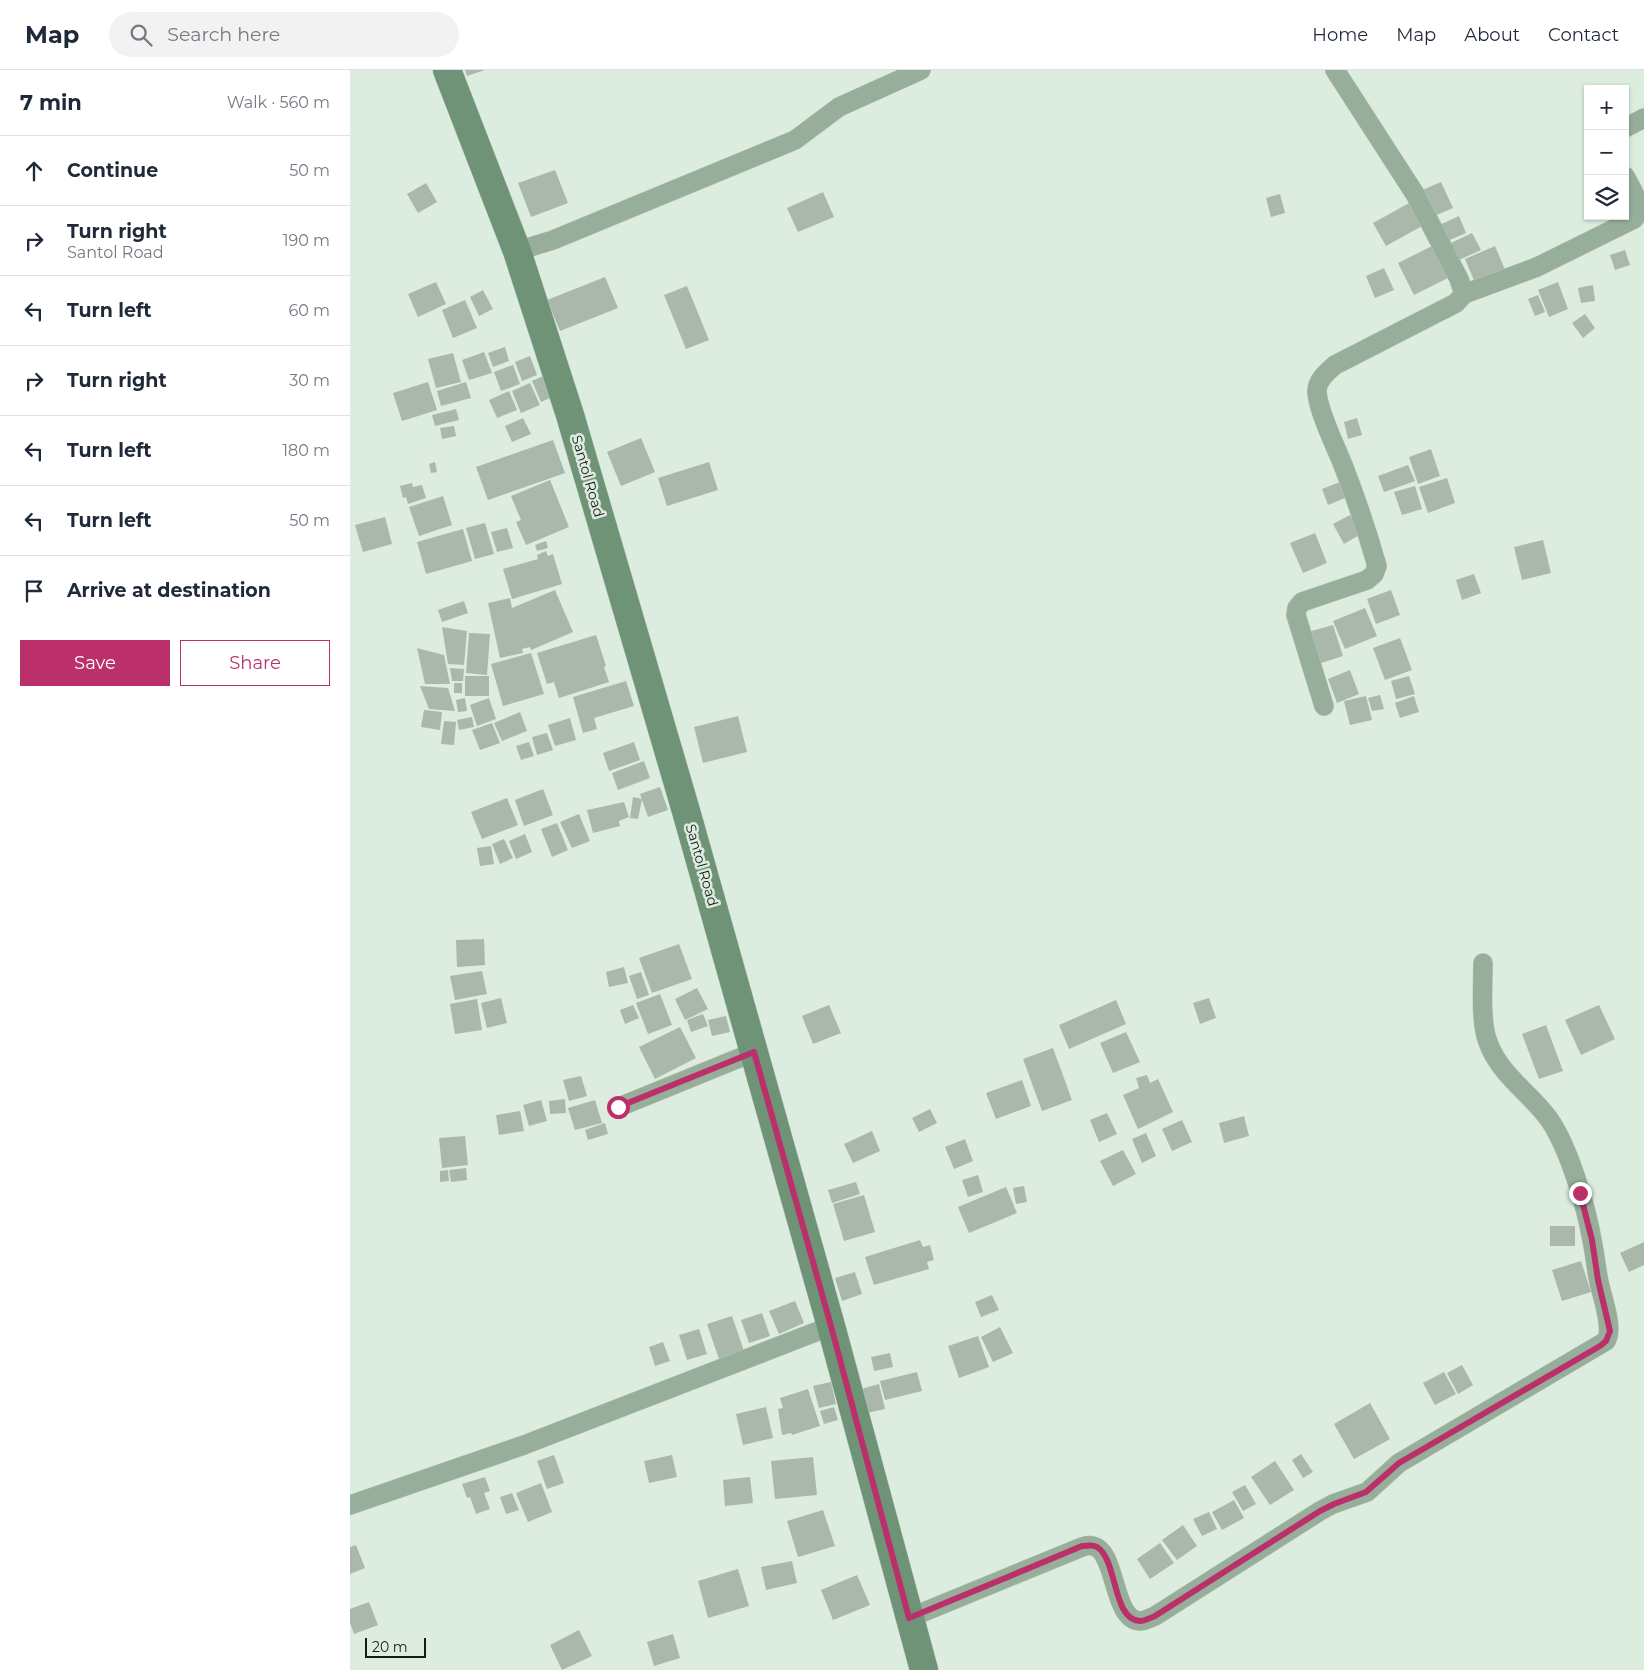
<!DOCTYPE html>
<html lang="en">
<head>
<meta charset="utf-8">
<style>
	:root { --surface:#fff; --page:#f2f2f3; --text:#1f2937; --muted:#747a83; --line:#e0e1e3; --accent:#bb306a }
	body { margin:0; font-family:Montserrat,sans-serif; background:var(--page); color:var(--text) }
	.controls { position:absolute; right:15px; top:15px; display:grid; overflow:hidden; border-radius:0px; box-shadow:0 1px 4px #0004 }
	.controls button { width:45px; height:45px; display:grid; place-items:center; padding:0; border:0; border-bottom:1px solid var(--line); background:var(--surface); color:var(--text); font:25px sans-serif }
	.scale { position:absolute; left:15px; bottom:12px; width:61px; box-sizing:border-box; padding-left:5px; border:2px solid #151b16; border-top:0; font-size:14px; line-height:18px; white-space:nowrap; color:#151b16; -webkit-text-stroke:4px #dcecdf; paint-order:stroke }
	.stop { position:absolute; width:15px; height:15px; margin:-11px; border:4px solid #bb306a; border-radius:50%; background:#fff }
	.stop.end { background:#bb306a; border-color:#fff; box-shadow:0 1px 5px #0008 }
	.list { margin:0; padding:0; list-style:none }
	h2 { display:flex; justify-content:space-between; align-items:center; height:65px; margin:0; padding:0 20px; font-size:21px }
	h2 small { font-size:16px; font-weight:400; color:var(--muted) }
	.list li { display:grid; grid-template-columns:32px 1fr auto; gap:15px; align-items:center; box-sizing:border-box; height:70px; padding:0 20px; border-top:1px solid var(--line) }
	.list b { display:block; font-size:19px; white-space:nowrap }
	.list p { margin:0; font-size:16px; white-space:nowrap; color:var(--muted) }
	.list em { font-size:16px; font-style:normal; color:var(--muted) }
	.actions { display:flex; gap:10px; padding:15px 20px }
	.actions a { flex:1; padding:11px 0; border:1px solid var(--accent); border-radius:0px; text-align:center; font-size:18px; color:var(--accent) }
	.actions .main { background:var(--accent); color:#fff }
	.icon { flex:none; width:28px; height:28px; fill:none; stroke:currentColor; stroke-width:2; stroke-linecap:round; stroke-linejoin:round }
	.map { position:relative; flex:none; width:1294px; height:1600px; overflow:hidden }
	header { display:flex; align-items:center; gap:30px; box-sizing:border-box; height:70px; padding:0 25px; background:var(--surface); border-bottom:1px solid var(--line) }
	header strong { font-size:24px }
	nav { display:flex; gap:28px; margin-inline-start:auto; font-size:18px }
	.search { width:350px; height:45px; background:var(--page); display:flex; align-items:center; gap:12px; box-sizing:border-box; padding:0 18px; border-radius:28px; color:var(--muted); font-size:19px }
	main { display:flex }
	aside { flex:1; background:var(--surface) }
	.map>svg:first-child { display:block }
</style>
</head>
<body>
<header>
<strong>Map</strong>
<div class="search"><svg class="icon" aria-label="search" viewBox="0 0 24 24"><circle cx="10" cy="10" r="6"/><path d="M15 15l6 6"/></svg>Search here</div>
<nav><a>Home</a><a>Map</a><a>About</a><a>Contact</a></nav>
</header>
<main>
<aside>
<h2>7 min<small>Walk · 560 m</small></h2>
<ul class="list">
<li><svg class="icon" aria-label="ahead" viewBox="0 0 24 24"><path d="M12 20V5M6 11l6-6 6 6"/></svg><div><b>Continue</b></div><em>50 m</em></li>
<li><svg class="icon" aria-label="right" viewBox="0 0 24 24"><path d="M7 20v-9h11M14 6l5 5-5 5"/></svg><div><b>Turn right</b><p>Santol Road</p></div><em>190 m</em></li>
<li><svg class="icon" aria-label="left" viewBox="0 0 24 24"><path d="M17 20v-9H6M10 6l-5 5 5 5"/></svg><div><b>Turn left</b></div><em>60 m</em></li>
<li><svg class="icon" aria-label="right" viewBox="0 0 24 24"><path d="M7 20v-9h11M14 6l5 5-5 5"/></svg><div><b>Turn right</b></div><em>30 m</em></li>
<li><svg class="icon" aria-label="left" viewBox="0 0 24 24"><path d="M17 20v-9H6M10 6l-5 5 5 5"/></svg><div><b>Turn left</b></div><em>180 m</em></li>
<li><svg class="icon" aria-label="left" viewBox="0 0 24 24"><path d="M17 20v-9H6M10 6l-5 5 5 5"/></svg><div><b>Turn left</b></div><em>50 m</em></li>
<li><svg class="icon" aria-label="arrive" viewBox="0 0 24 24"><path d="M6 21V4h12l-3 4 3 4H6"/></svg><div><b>Arrive at destination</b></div></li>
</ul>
<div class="actions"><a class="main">Save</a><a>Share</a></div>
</aside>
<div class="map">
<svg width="1294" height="1600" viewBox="0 0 1294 1600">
	<rect width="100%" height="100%" fill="#dcecdf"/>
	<!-- building -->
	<g fill="#a9b8ab">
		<polygon points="115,0 135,0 117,6"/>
		<polygon points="205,100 218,133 181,147 168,113"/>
		<polygon points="1091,112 1103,138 1082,147 1070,121"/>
		<polygon points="76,113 87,132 68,143 57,124"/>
		<polygon points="473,122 484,147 448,162 437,138"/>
		<polygon points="930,124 935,143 921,147 916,128"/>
		<polygon points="1061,132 1074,155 1036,176 1023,153"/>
		<polygon points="1109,146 1116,163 1095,172 1087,156"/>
		<polygon points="1122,163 1131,180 1109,190 1101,173"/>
		<polygon points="1082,176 1098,208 1064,225 1048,193"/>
		<polygon points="1145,176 1156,202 1126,215 1115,189"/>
		<polygon points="1275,180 1280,195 1265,200 1260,185"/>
		<polygon points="1034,198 1044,220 1025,228 1016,206"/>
		<polygon points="255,207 268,238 210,261 197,230"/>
		<polygon points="86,212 96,234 68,247 58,224"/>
		<polygon points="1208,212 1218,239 1199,247 1188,220"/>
		<polygon points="1243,215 1245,231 1231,233 1228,218"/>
		<polygon points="337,216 359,270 336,279 314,225"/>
		<polygon points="133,220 143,239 129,246 120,227"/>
		<polygon points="1188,225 1195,242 1185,246 1178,229"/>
		<polygon points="115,230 127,258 103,268 92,240"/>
		<polygon points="1235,244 1245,258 1233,268 1222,253"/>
		<polygon points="155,277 159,291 143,297 138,283"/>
		<polygon points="134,282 142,303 119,310 112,290"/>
		<polygon points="103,283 111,312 86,318 78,289"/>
		<polygon points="180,286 187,305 172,311 165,292"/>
		<polygon points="163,295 170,314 151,321 144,302"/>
		<polygon points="193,306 202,327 191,332 182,311"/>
		<polygon points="78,312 87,340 52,351 43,323"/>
		<polygon points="116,312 121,328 91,336 87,321"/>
		<polygon points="180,313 190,335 171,343 162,321"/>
		<polygon points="159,321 167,340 147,348 139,330"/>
		<polygon points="106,339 109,350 85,356 82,345"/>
		<polygon points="173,348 181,364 162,372 155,356"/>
		<polygon points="1007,348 1012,365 998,369 994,352"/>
		<polygon points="104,356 106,366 92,369 90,358"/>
		<polygon points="291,368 305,402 271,416 257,382"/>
		<polygon points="203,370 215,403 138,430 126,397"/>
		<polygon points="1081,379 1090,406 1068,414 1059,387"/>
		<polygon points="85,392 87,402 81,403 79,394"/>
		<polygon points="359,392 368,420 317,436 308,408"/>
		<polygon points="1058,395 1065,411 1034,422 1028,406"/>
		<polygon points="1097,408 1105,433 1078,443 1069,417"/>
		<polygon points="200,410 219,457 176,475 166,452 171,450 161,426"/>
		<polygon points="990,412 995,428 978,435 972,419"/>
		<polygon points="62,413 63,417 72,415 76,428 58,434 56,427 53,428 50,416"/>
		<polygon points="1065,416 1072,439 1052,445 1044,422"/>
		<polygon points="93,426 102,455 69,466 59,437"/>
		<polygon points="1000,445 1011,464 994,474 983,454"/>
		<polygon points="35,447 42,474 13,482 5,455"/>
		<polygon points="135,453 144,484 125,489 116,458"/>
		<polygon points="157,458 163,478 147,482 141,462"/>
		<polygon points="113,459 122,491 76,504 67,472"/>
		<polygon points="965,463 977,493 953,503 940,473"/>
		<polygon points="1193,470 1201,503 1172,510 1164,477"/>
		<polygon points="196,471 198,478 187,481 185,475"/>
		<polygon points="196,481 198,486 203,484 212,514 162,529 153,499 188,489 187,485"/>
		<polygon points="1124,504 1131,523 1112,530 1106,510"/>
		<polygon points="205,520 223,562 181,580 180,577 172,579 173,583 150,588 138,533 160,528 162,538"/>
		<polygon points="1041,520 1050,545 1026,554 1017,529"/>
		<polygon points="114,531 118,543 92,552 88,540"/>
		<polygon points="1015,538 1027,566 995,579 983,551"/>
		<polygon points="983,555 993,586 968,594 958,562"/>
		<polygon points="92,557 117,561 114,595 98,594"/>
		<polygon points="119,563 140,564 137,605 116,603"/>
		<polygon points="246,565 256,596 254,597 259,612 209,628 204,612 197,614 187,583"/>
		<polygon points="1050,568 1062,600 1035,610 1023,578"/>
		<polygon points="67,578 94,585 100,614 75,614"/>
		<polygon points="181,583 194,624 153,636 141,594"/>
		<polygon points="100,598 114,599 113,611 102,611"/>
		<polygon points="1000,600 1009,624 987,633 978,609"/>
		<rect x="115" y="606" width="24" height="20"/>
		<polygon points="1059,606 1065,624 1046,629 1041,611"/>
		<polygon points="276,611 284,636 244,648 247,659 233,663 223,627"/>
		<rect x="104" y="613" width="8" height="10"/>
		<polygon points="70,616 98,618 105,641 79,639"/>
		<polygon points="1030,625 1034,639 1022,641 1018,628"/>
		<polygon points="1016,626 1022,650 1000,655 994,631"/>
		<polygon points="1064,626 1069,642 1050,648 1045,633"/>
		<polygon points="115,628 117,641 108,642 106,630"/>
		<polygon points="139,628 146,649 127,656 120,635"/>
		<polygon points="74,640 92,642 90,660 71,657"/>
		<polygon points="170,642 177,661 152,671 144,653"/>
		<polygon points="388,646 397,682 353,693 344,657"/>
		<polygon points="122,647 124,657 109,660 107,650"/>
		<polygon points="220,648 226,670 205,676 198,655"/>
		<polygon points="94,651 106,652 104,675 91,674"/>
		<polygon points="142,653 150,673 130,680 122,660"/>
		<polygon points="197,663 203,680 187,685 182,667"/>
		<polygon points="179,672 184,686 171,690 166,676"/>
		<polygon points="284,672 290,690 259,701 253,683"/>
		<polygon points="294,691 300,708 268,720 262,703"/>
		<polygon points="310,717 318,740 298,747 290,724"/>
		<polygon points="193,719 203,745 174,756 165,730"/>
		<polygon points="283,727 292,729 288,749 280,748"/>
		<polygon points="157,728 168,755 132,769 121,742"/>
		<polygon points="274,732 279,747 269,751 270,756 243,763 237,740"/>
		<polygon points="229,744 240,771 222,778 210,752"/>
		<polygon points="207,753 218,780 202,787 191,759"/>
		<polygon points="175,764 182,782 166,789 159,771"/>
		<polygon points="154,769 163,788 150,794 142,774"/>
		<polygon points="141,776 144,794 130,796 127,778"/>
		<polygon points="134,869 135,895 107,897 106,870"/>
		<polygon points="329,874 342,909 302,923 289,888"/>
		<polygon points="274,897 278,913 259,917 256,902"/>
		<polygon points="132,901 137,924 105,930 100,906"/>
		<polygon points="291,902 299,925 287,929 279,906"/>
		<polygon points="347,918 358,939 335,950 325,929"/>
		<polygon points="310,924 322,955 298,964 286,933"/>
		<polygon points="151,928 157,953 137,958 131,933"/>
		<polygon points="859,928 866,948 850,954 843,933"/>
		<polygon points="127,929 132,960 105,964 100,934"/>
		<polygon points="766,930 776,954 719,979 709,955"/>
		<polygon points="283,935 289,948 275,954 270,940"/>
		<polygon points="479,935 491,963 463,974 452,946"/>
		<polygon points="1249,935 1265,969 1231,985 1215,950"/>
		<polygon points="353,944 358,956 341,962 337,950"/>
		<polygon points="376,946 380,962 362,966 358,950"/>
		<polygon points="1196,955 1213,1001 1189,1009 1172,964"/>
		<polygon points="330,957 346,988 305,1009 289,977"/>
		<polygon points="776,962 790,992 763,1003 750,973"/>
		<polygon points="703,978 722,1030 692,1041 673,989"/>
		<polygon points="797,1005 800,1013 808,1009 823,1042 788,1059 773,1025 789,1018 786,1008"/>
		<polygon points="231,1006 237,1026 219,1031 213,1010"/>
		<polygon points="672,1010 681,1036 646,1049 636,1023"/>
		<polygon points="215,1029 216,1043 200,1044 199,1031"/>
		<polygon points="191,1030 197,1051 179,1056 173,1035"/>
		<polygon points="245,1030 252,1053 225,1060 218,1038"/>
		<polygon points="580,1039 587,1053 569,1062 562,1048"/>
		<polygon points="170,1041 174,1061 149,1065 146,1045"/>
		<polygon points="757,1043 767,1064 749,1072 740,1050"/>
		<polygon points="894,1046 899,1066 874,1073 869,1053"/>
		<polygon points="832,1050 842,1072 822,1081 812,1059"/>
		<polygon points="255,1053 258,1064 238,1070 235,1060"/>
		<polygon points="522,1061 530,1081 503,1093 494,1074"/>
		<polygon points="796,1063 806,1086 792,1093 782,1069"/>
		<polygon points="115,1066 118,1095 92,1098 89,1068"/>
		<polygon points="615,1069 623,1091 604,1099 595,1077"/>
		<polygon points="773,1080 786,1104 763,1116 750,1091"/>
		<polygon points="116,1098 117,1110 101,1112 99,1100"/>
		<polygon points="98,1100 99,1111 90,1112 90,1101"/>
		<polygon points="628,1105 633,1122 618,1127 612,1110"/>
		<polygon points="506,1112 510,1124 482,1133 478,1120"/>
		<polygon points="674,1116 677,1132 666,1134 663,1118"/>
		<polygon points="656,1117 667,1143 619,1163 608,1137"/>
		<polygon points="514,1125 525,1162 494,1171 483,1134"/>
		<rect x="1200" y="1156" width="25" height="20"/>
		<polygon points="570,1170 573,1177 580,1175 584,1190 577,1192 579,1199 524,1215 515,1187"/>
		<polygon points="1294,1172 1294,1195 1279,1202 1270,1183"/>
		<polygon points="1231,1191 1241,1222 1212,1231 1202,1200"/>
		<polygon points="505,1202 512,1224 492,1231 485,1208"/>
		<polygon points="642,1225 649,1240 631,1247 625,1232"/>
		<polygon points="445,1231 454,1253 429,1264 419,1241"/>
		<polygon points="412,1243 420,1266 399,1273 391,1250"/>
		<polygon points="382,1246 394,1281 369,1289 357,1254"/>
		<polygon points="650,1257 663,1283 643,1292 631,1267"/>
		<polygon points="349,1259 357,1284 337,1290 329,1265"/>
		<polygon points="628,1266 639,1297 609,1308 598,1276"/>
		<polygon points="313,1272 320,1291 305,1296 299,1277"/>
		<polygon points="540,1283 543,1297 524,1301 521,1287"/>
		<polygon points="1112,1295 1123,1315 1108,1324 1097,1303"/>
		<polygon points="567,1302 572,1321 535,1330 530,1311"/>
		<polygon points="1094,1302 1106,1324 1085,1335 1073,1313"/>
		<polygon points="481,1312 486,1334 469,1338 463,1316"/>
		<polygon points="529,1314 535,1339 517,1343 511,1319"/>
		<polygon points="458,1319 470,1356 442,1365 441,1363 432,1365 428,1339 433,1338 430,1328"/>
		<polygon points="1020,1333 1040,1369 1004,1389 984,1354"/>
		<polygon points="416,1337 423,1368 393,1375 386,1344"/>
		<polygon points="484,1337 488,1350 474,1354 470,1341"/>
		<polygon points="951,1384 963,1402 953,1408 942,1390"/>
		<polygon points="204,1385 214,1413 197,1419 187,1391"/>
		<polygon points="322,1385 327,1407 299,1413 294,1391"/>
		<polygon points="463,1387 467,1425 425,1429 421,1391"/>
		<polygon points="925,1391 944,1420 920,1435 901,1407"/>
		<polygon points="135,1407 140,1421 134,1423 140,1439 126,1444 120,1427 117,1428 112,1414"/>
		<polygon points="400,1407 403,1433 375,1436 373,1410"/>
		<polygon points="191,1413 202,1442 178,1452 166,1423"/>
		<polygon points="895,1415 906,1434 893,1441 882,1422"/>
		<polygon points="162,1423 169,1440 156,1444 150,1427"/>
		<polygon points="884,1430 894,1448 872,1460 862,1442"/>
		<polygon points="473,1440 485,1476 448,1487 437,1451"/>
		<polygon points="859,1442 867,1459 852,1466 843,1449"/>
		<polygon points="833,1455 847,1476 827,1490 812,1470"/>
		<polygon points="810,1473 824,1493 800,1509 787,1489"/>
		<polygon points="6,1475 15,1498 0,1504 0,1477"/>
		<polygon points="442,1491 447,1513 416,1520 411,1497"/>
		<polygon points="388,1499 399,1536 358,1548 348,1511"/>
		<polygon points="507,1505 520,1535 483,1550 471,1520"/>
		<polygon points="19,1532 28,1555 4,1564 0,1553 0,1539"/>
		<polygon points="229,1560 242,1586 212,1600 200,1575"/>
		<polygon points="323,1564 330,1588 304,1596 297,1572"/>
	</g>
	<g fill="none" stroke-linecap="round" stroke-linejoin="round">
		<!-- street casing -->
		<g stroke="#b8c6bb" stroke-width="20">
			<g id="street">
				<polyline points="1275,58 1294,48"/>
				<polyline points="167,181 203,170 445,70 489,37 571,0"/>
				<path d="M 1114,224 L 1187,197 L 1284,149 C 1294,135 1282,120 1275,106"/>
				<path d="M 974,636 L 946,545 L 947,538 L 952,532 L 1017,510 L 1024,504 L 1027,496 C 1017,461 1006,428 993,395 C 985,375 969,343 967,323 C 966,311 977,302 985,295 L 1106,233 L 1114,224 L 1109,209 L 1065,124 L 985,0"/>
				<polyline points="269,1037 404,982"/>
				<polyline points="0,1435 174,1375 481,1256"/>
				<path d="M 559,1548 L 732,1477 C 735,1476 740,1475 743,1476 C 767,1481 762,1550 790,1551 C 795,1551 800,1548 805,1546 L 970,1441 L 983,1434 L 1017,1422 L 1049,1393 L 1256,1271 C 1264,1258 1252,1227 1249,1212 C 1246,1198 1245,1184 1242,1170 C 1236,1136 1219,1078 1199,1049 C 1180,1023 1149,1004 1138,972 C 1130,952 1133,915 1133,893"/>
			</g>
		</g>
		<!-- secondary casing -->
		<g stroke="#b8c6bb" stroke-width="29">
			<polyline id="secondary" points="97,0 167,181 220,345 336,741 481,1256 574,1600"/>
		</g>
		<!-- street -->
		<use href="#street" stroke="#97ae9b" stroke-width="19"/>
		<!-- secondary -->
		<use href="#secondary" stroke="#6f9376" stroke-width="28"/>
	</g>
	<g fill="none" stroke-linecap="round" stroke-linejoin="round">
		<!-- route -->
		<path stroke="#bb306a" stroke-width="6" d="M 268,1037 L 404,982 L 481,1256 L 559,1548 L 732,1476 C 737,1476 742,1474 747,1477 C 768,1490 762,1550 790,1551 C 795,1551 800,1548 805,1546 L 970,1441 L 984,1434 L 1016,1422 L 1049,1393 L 1250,1276 L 1256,1271 L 1260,1261 L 1248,1210 L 1242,1170 L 1230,1123"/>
	</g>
	<g text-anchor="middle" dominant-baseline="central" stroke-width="5" stroke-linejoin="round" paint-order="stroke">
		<!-- street labels -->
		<g font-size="14" fill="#151b16" stroke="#dcecdf">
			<text transform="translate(238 406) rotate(74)">Santol Road</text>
			<text transform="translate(352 795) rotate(74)">Santol Road</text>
		</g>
	</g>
</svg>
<div class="controls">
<button>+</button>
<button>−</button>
<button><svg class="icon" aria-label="layers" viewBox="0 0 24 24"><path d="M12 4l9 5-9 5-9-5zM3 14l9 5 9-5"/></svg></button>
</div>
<div class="scale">20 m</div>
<div class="stop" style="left:268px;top:1037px"></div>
<div class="stop end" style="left:1230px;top:1123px"></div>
</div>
</main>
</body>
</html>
